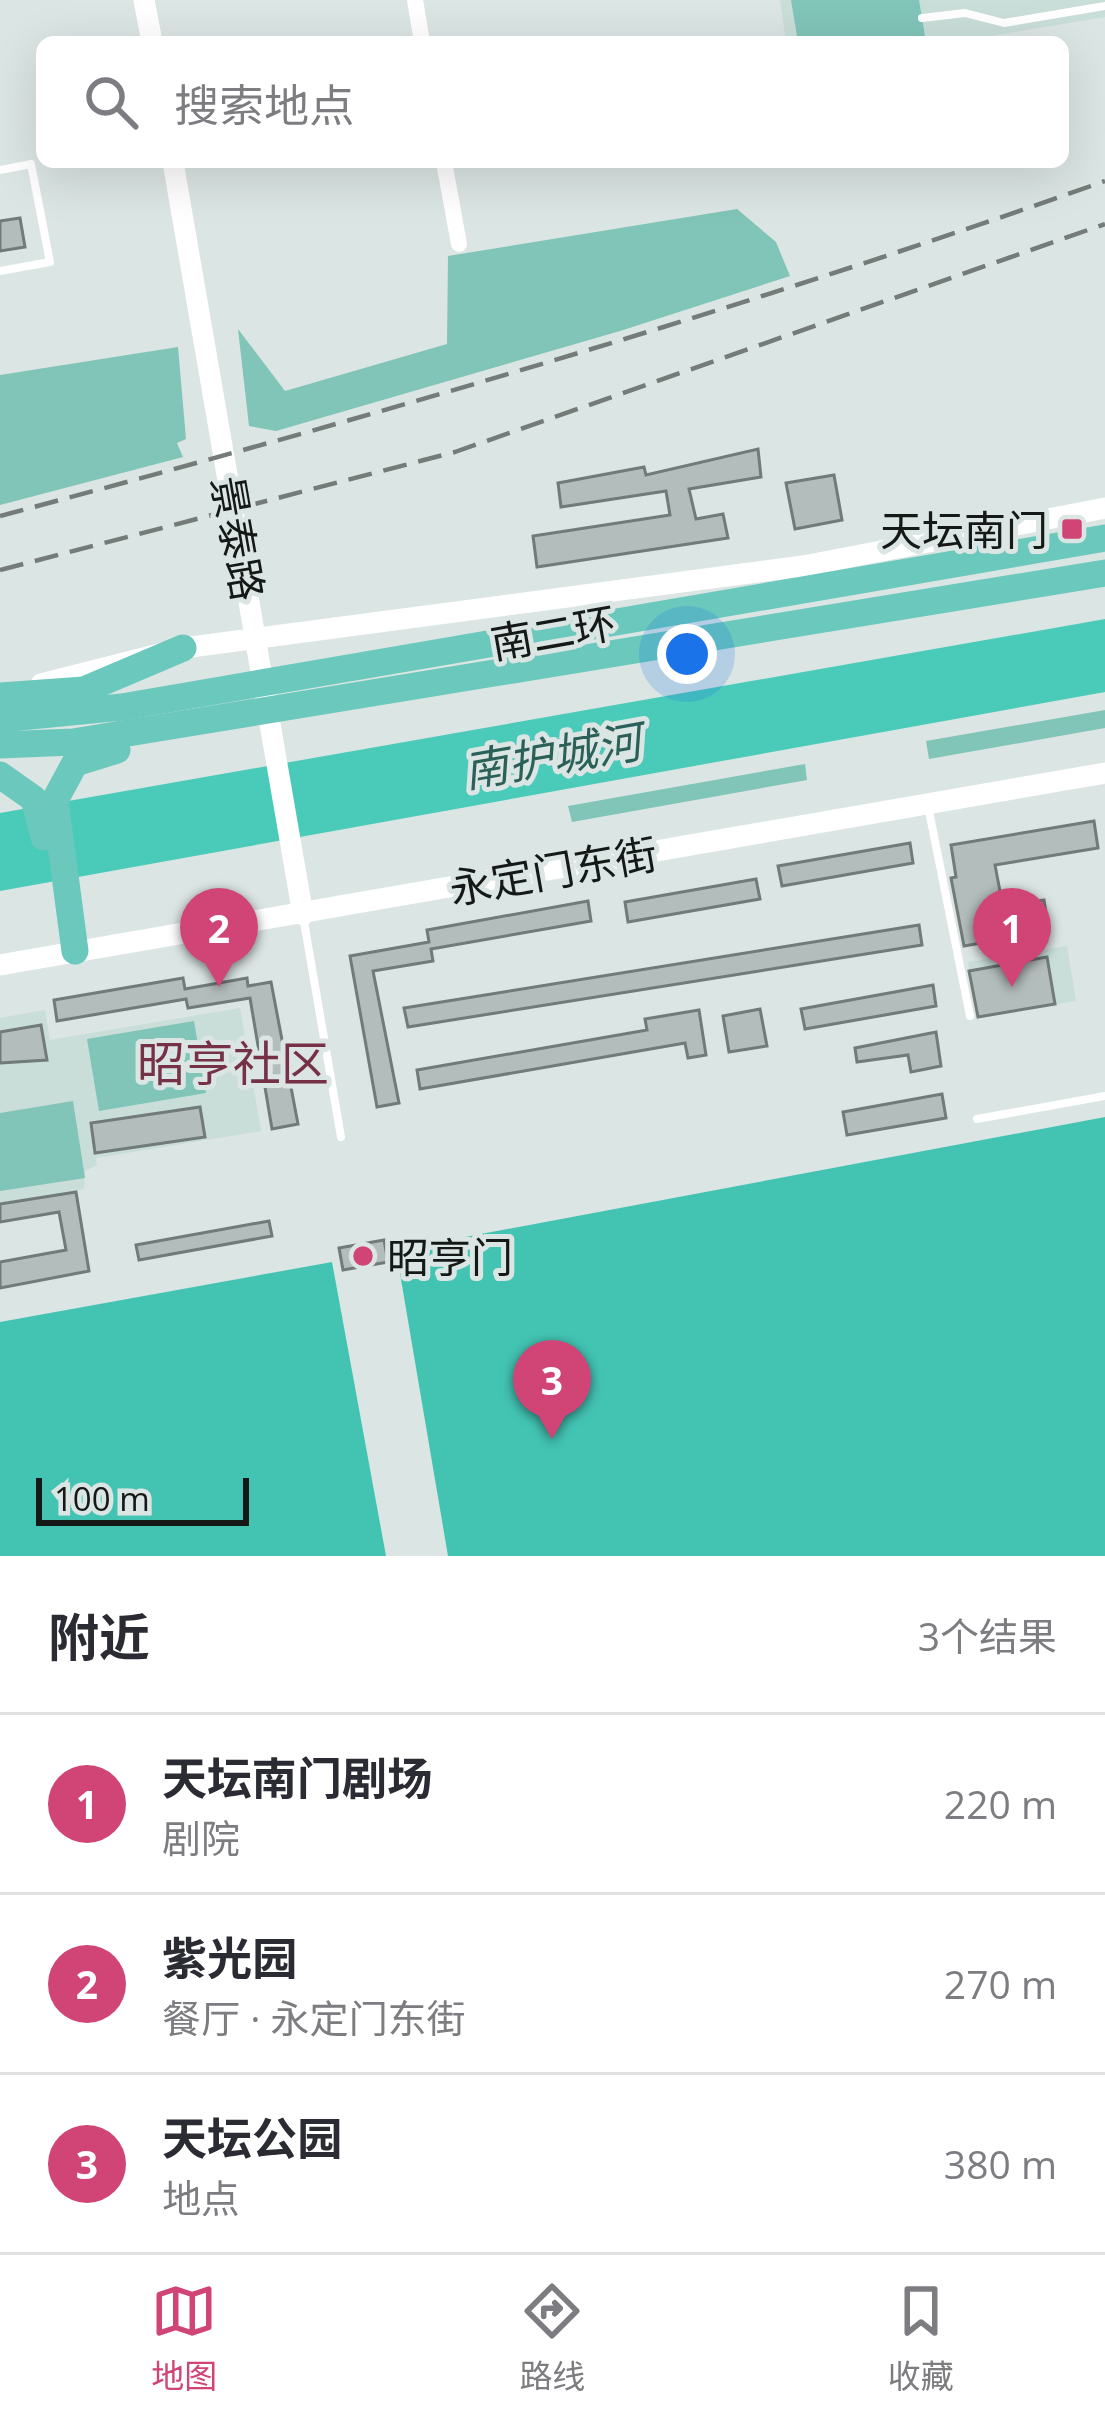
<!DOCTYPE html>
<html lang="zh">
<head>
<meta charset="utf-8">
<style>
	:root { --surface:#fff; --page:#f7f7f7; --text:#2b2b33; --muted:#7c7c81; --line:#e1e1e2; --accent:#d04476 }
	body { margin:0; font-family:"Open Sans","Noto Sans SC",sans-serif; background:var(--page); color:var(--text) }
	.scale { position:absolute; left:36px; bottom:30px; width:213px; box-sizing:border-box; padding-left:12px; border:6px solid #141817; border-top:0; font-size:33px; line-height:42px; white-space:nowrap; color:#141817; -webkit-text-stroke:9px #dbe5e3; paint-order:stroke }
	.you { position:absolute; left:687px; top:654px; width:42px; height:42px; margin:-30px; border:9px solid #fff; border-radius:50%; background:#1a73e8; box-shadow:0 0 0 18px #1a73e833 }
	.badge { display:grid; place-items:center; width:78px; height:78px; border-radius:50%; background:var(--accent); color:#fff; font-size:39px; font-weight:700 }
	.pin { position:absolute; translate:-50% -99px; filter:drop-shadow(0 3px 6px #0008) }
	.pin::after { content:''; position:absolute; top:63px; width:42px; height:36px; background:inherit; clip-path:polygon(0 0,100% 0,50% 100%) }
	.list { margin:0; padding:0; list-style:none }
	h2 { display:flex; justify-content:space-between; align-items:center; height:156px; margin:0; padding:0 48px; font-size:51px }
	h2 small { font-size:39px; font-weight:400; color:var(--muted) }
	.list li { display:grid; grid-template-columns:78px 1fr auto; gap:36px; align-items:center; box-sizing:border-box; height:180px; padding:0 48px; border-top:3px solid var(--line) }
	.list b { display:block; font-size:45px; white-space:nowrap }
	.list p { margin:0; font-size:39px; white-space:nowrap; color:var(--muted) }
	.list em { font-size:39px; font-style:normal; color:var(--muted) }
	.icon { flex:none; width:66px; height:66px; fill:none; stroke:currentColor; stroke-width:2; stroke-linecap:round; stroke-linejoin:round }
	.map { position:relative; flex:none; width:1105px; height:1556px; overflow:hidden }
	.search { position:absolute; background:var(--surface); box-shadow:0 12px 48px #0002; left:36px; right:36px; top:36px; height:132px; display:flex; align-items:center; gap:30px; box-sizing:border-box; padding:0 42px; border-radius:18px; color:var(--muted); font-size:45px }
	.sheet { height:696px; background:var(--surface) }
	nav { display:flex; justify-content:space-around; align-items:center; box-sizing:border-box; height:168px; border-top:3px solid var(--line); background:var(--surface); font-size:33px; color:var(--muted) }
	nav a { display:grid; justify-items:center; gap:6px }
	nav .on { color:var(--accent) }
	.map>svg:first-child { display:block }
</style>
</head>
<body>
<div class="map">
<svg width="1105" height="1556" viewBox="0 0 1105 1556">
	<rect width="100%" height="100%" fill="#dbe5e3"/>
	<!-- built -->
	<g fill="#c9ddd9">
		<polygon points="780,0 1105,0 1105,17 954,42 786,42"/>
		<polygon points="1067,946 1076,1001 977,1017 968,962"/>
		<polygon points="240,1008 261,1131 96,1158 97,1165 85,1171 84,1189 0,1203 0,1018 45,1010 50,1040"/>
	</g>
	<!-- green -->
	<g fill="#81c4b8">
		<polygon points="791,0 919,0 926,42 798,42"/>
		<polygon points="737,209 776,242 790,276 620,331 276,431 249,426 238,329 285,391 447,344 448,256"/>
		<polygon points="178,347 186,439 177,443 183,457 0,505 0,375"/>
		<polygon points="1105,710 1105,728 929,759 926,741"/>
		<polygon points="805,764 807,780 572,822 568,806"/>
		<polygon points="194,1021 206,1093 99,1111 87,1039"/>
		<polygon points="73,1101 85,1178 0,1191 0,1113"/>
	</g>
	<!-- forest -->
	<g fill="#43c4b3">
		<polygon points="1105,1117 1105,1556 448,1556 396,1250"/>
		<polygon points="332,1262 386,1556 0,1556 0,1322"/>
	</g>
	<!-- water -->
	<polygon fill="#4acab8" points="1105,619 1105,692 0,891 0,813"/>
	<!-- building -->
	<g fill="#b3bdbb" stroke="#717b79" stroke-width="3">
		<polygon points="20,218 25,247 0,251 0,221"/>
		<polygon points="758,449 761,477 689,489 696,519 723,514 728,538 537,567 533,536 670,515 666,491 561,507 558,483 644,467 646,475"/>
		<polygon points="834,475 842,520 795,529 786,483"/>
		<polygon points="1094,821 1098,848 995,865 1003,907 1044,900 1049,931 964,946 951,878 956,877 951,845"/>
		<polygon points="910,843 913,863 782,886 778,866"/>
		<polygon points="756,879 760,899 628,922 625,902"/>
		<polygon points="588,901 591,921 431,949 433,961 373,971 399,1103 377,1107 350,956 429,942 427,930"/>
		<polygon points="919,925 922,945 408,1027 404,1008"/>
		<polygon points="1047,957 1055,1004 978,1017 969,971"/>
		<polygon points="183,978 185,989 247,978 248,986 271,982 298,1124 272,1129 250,998 188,1008 186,999 57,1021 54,1000"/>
		<polygon points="933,985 936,1006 805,1029 801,1009"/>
		<polygon points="760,1009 767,1046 729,1052 723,1016"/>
		<polygon points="699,1010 706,1055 688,1058 685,1043 420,1089 417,1070 647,1030 645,1019"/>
		<polygon points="41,1025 47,1060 0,1063 0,1032"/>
		<polygon points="936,1032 941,1066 911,1072 908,1055 857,1062 855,1048"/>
		<polygon points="942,1094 946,1118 847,1135 843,1112"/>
		<polygon points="200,1107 205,1137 95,1153 91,1123"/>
		<polygon points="76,1192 89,1271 0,1288 0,1262 66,1250 59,1212 0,1222 0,1204"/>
		<polygon points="269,1221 272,1236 139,1260 136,1245"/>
		<polygon points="384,1240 388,1262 343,1270 339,1248"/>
	</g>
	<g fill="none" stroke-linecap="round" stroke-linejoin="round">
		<!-- service -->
		<g stroke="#fff" stroke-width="8">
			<polyline points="922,18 965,13 1004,23 1105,6"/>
			<polyline points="0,170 31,164 50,262 0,271"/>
			<polyline points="928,806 970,1016"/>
			<polyline points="303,916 341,1137"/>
			<polyline points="977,1119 1105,1096"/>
		</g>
		<!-- minor -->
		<g stroke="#fff" stroke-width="16">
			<polyline points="415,0 422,42"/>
			<polyline points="444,162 459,244"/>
		</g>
		<!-- tertiary -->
		<g stroke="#fff" stroke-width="21">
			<polyline points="144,0 152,42"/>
			<polyline points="173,162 303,915"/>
			<polyline points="41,684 183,648 803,566 1105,508"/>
			<polyline points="0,965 1105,773"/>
		</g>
		<!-- trunk -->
		<g stroke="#6ac8bc" stroke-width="27">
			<polyline points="0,696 84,690 183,648"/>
			<polyline points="0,719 122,707 1105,538"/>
			<polyline points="0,745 73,742 1105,573"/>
			<polyline points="0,775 34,799 44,837"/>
			<polyline points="75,951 55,800 75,763 117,750"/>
		</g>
		<!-- rail -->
		<g stroke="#747b79" stroke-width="4.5" stroke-dasharray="24 12" stroke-linecap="butt">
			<path d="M 0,516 C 373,417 741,310 1105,181"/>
			<polyline points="0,570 455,452 1105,224"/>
		</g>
	</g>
	<!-- markers -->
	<g fill="#d04476" stroke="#dbe5e3" stroke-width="4.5">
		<rect x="1060" y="517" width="24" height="24" rx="6"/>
		<circle cx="363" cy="1256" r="12"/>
	</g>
	<g text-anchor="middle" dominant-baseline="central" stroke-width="10" stroke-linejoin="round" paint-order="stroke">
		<!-- poi labels -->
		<g font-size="42" fill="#141817" stroke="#dbe5e3" text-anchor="end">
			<text x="1048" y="529">天坛南门</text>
			<text x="387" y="1256" text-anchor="start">昭亨门</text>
		</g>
		<!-- street labels -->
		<g font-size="42" fill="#141817" stroke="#dbe5e3">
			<text transform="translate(239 538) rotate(80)">景泰路</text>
			<text transform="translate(553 632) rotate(-10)">南二环</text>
			<text transform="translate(553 870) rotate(-10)">永定门东街</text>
		</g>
		<!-- water labels -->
		<g font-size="45" font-style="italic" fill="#2b6058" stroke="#dbe5e3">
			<text transform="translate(552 755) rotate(-10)">南护城河</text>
		</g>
		<!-- quarter labels -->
		<g font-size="48" fill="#763147" stroke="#dbe5e3">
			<text x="233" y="1062">昭亨社区</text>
		</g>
	</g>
</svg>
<div class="scale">100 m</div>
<div class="you"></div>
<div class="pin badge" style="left:1012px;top:987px">1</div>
<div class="pin badge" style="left:219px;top:987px">2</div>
<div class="pin badge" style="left:552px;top:1439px">3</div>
<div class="search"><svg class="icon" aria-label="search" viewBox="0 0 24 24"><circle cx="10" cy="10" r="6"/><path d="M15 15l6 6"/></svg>搜索地点</div>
</div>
<section class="sheet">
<h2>附近<small>3个结果</small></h2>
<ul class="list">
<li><span class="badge">1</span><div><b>天坛南门剧场</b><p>剧院</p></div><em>220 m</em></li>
<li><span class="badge">2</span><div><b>紫光园</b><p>餐厅 · 永定门东街</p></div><em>270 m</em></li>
<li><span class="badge">3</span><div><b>天坛公园</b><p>地点</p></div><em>380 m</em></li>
</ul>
</section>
<nav>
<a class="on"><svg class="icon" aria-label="map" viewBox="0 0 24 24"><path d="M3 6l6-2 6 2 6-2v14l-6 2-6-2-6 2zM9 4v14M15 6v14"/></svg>地图</a>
<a><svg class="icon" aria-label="directions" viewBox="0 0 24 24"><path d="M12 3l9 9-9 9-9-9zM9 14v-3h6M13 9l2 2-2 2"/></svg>路线</a>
<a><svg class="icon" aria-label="saved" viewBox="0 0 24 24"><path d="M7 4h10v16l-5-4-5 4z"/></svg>收藏</a>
</nav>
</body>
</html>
